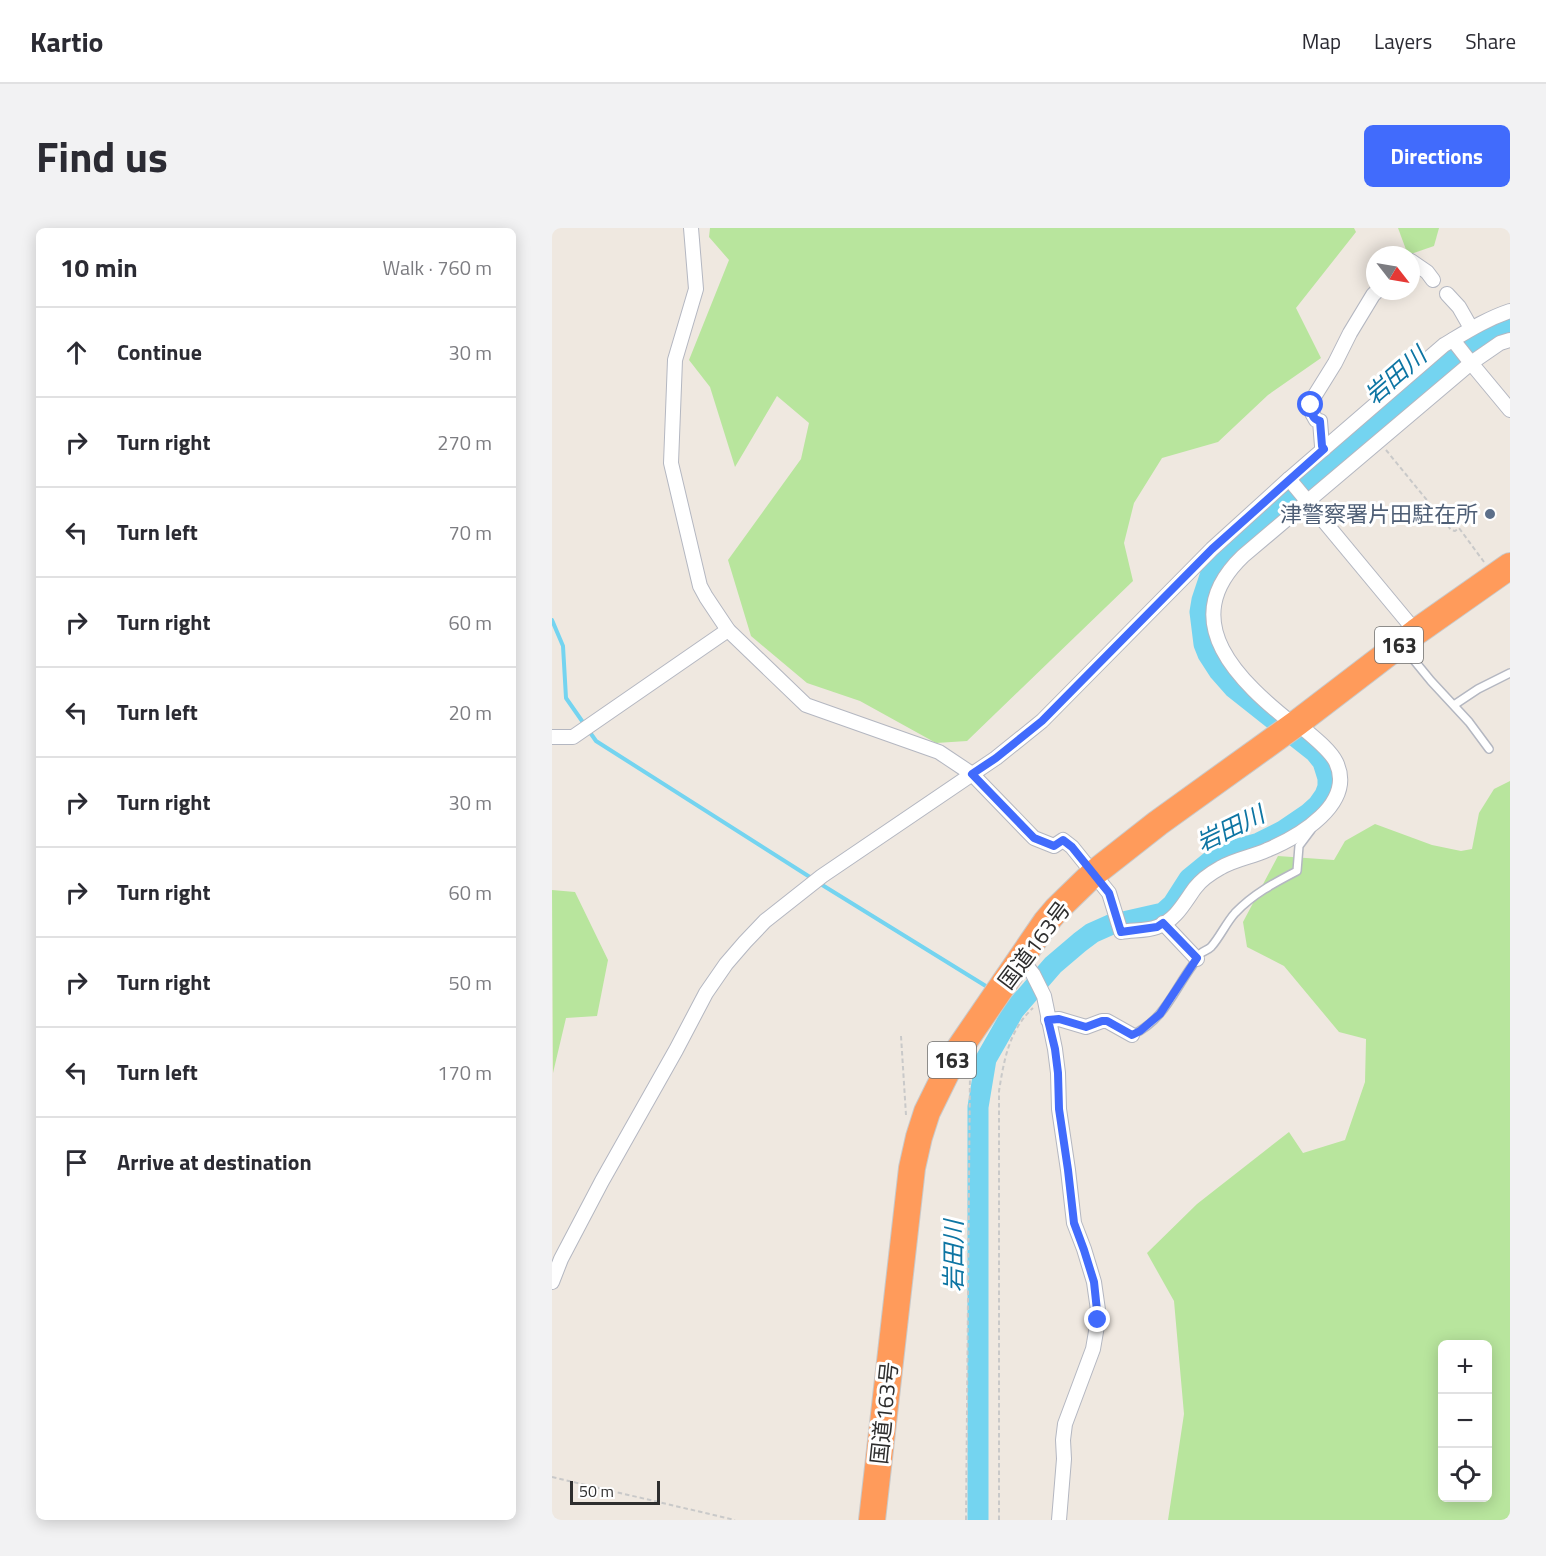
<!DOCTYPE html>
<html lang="en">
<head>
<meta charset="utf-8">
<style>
	:root { --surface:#fff; --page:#f2f2f3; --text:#2b2b33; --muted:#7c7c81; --line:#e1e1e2; --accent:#416bfc }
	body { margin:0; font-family:"Titillium Web","Noto Sans JP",sans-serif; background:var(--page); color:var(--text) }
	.controls { position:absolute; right:18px; bottom:18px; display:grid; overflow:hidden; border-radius:9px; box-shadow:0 3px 15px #0003 }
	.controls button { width:54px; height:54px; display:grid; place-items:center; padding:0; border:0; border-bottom:2px solid var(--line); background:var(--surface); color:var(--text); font:30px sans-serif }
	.compass { position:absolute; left:814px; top:18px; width:54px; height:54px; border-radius:50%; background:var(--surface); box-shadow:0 3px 15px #0003; rotate:121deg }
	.scale { position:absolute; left:18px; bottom:15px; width:90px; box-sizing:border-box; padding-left:6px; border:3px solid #2e2e2e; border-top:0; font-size:16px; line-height:21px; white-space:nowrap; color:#2e2e2e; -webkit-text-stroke:4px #fff; paint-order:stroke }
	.stop { position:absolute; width:18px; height:18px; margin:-14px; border:4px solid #416bfc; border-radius:50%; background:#fff }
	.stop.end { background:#416bfc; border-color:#fff; box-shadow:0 2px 6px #0008 }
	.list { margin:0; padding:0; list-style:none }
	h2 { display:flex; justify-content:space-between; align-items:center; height:78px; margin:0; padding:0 24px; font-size:26px }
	h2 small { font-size:20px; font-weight:400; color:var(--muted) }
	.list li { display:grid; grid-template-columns:39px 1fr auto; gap:18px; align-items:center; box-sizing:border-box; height:90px; padding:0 24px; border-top:2px solid var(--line) }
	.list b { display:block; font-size:22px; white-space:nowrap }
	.list em { font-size:20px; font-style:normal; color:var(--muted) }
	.icon { flex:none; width:33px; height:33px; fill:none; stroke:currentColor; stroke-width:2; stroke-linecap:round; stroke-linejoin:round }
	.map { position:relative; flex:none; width:958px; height:1292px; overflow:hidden; border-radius:9px }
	header { display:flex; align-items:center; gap:36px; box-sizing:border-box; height:84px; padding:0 30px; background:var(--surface); border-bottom:2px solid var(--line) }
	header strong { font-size:28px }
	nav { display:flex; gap:33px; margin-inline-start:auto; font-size:21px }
	.intro { display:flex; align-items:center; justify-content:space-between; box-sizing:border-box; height:144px; padding:0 36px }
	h1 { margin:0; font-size:42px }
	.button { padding:15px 27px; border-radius:9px; background:var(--accent); color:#fff; font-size:21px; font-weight:700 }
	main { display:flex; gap:36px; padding:0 36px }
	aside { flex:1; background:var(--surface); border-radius:9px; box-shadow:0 3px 15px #0003 }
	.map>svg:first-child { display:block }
</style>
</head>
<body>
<header>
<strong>Kartio</strong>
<nav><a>Map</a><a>Layers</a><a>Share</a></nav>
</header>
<div class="intro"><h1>Find us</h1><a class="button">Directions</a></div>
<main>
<aside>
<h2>10 min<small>Walk · 760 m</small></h2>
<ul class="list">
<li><svg class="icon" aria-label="ahead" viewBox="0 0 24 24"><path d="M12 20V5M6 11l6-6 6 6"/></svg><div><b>Continue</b></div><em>30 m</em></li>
<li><svg class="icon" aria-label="right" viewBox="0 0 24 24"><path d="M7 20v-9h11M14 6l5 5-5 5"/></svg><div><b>Turn right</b></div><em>270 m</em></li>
<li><svg class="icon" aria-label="left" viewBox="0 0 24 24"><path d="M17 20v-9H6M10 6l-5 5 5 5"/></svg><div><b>Turn left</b></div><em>70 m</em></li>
<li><svg class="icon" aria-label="right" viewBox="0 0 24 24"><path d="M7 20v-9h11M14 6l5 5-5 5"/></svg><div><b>Turn right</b></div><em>60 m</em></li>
<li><svg class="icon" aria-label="left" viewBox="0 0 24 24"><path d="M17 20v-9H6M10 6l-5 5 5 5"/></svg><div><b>Turn left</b></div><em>20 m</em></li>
<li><svg class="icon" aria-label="right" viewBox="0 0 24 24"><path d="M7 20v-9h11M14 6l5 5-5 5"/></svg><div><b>Turn right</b></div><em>30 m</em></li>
<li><svg class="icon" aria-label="right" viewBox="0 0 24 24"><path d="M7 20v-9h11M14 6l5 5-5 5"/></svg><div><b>Turn right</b></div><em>60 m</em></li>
<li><svg class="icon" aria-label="right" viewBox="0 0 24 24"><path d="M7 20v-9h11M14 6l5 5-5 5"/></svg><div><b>Turn right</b></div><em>50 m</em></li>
<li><svg class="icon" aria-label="left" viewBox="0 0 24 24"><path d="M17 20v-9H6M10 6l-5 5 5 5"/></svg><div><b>Turn left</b></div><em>170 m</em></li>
<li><svg class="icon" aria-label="arrive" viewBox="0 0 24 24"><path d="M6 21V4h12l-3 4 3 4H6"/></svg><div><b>Arrive at destination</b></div></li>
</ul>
</aside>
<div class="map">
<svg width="958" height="1292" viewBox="0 0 958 1292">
	<rect width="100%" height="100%" fill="#efe8e0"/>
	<!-- green -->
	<g fill="#b8e59d" fill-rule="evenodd">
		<polygon points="158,0 802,0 804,4 744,80 769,130 716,167 666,214 610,230 582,275 572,315 581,353 415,513 384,515 308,473 255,455 199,408 176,332 249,231 257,195 225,168 183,239 158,159 137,132 177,32 157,9"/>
		<polygon points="846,0 887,0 882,18 856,27"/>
		<path d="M 958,553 L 958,1292 L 616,1292 L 632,1186 L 622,1073 L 595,1025 L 645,976 L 737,904 L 751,925 L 793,912 L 813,854 L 814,811 L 787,804 L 732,738 L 695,719 L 691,694 L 726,628 L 782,632 L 793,613 L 823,596 L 880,617 L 909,623 L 920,621 L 927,585 L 942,561 ZM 891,1116 L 936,1116 L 936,1270 L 891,1270 Z"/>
		<polygon points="0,662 23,664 56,732 45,788 14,790 1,845"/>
	</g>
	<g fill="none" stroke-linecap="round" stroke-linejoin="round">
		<!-- stream -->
		<g stroke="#74d4f0" stroke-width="4">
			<polyline points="0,392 11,418 14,470 44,513 261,651"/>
			<polyline points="267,655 437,760"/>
			<polyline points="453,774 462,782"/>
		</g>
		<!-- river -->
		<polyline stroke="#74d4f0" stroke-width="21" points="426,1292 426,879 434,831 462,782 501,737 528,714 540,705 558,697 611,685 621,676 637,651 659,633 672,625 707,615 731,603 756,586 766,577 773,567 776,559 776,550 771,534 763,524 744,509 682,460 667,443 656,426 652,416 648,384 650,372 658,348 666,334 675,324 905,127 942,104 958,97"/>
		<!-- lane casing -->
		<g stroke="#b4b7c1" stroke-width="10">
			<g id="lane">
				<polyline points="852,420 879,453 917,494 937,521"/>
				<polyline points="902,477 926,461 958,445"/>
				<path d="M 580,807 C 612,792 621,764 640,738 C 643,734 645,730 648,726 C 651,723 656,722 659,719 C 668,709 674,695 683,685 C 701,666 722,655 745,643 L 747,618 L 759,602"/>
			</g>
		</g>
		<!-- street casing -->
		<g stroke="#b4b7c1" stroke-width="16">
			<g id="street">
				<path d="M 139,0 L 144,61 L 123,132 L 119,235 L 148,358 L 154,369 L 176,402 L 254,477 L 387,524 L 420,546 L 482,610 L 502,618 L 511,612 L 520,619 L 557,665 L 569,704 C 580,702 595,703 605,699 C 624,692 632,675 643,660 C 649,652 659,645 668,640 C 683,631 700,629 715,622 C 746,609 804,576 784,534 C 777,520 757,506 745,495"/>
				<polyline points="859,33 875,44 881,52"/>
				<polyline points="895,66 907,79 919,100"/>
				<polyline points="901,112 919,135 958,182"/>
				<polyline points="772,221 770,218 768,193 764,192 759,183 760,172 783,135 798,105 821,67 825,63"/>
				<polyline points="737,251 864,404"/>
				<path d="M 742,497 C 688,454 622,394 691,328 L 919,135 L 948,115 L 958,112"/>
				<polyline points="0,509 21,509 176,402"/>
				<polyline points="611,695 645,731"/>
				<polyline points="469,731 481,746 492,768 503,821 506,845 507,881 516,942 522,995 532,1021 542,1054 546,1082 546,1092 541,1121 513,1196 511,1212 512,1231 507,1292"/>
				<polyline points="496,792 507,791 534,799 550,793 555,793 580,807"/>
				<path d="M 0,1054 L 9,1031 L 50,953 L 124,822 L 154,765 L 174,736 L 193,714 L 213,693 L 270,648 L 444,530 L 490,493 L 660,321 L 737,251 L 892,117 C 914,104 934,91 958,83"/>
			</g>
		</g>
		<!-- highway casing -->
		<g stroke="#c9c9c9" stroke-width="28">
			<polyline id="highway" points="320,1292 360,940 367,909 375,884 403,827 494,694 505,681 541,646 606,595 745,495 864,404 958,338"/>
		</g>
		<!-- path -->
		<g stroke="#c9c9c9" stroke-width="2" stroke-dasharray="4.5 3" stroke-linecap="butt">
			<polyline points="834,222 896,298 899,302 903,303 907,300 932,334"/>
			<polyline points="349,808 354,887"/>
			<polyline points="0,1249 183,1292"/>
			<polyline points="414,1292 418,842"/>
			<path d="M 447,1292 L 447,863 C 452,832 457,802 481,780"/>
		</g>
		<!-- lane -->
		<use href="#lane" stroke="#fff" stroke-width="7"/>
		<!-- street -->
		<use href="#street" stroke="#fff" stroke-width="14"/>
		<!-- highway -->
		<use href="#highway" stroke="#ff9b5b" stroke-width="26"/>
	</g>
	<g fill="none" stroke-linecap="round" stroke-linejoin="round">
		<!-- route -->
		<path stroke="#416bfc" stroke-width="8" d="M 546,1092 L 542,1054 L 532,1022 L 522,995 L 516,942 L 507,881 L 506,845 L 503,821 L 496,792 L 507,791 L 534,799 L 550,793 L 555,793 L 580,807 L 588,803 L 608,786 L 645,730 L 611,695 L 605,699 L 569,704 L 557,665 L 520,619 L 511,612 L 502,618 L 482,610 L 420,546 L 444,530 L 490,493 L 660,321 L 772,221 L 770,218 L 768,193 C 760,191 759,185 759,177"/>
	</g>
	<!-- markers -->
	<circle fill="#5c6f8a" stroke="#fff" stroke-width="2" cx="938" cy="286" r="6"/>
	<g text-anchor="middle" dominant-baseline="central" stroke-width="6" stroke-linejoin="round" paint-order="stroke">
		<!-- shield labels -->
		<g fill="#fff" stroke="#6d6d6d" stroke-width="1.5">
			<rect x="823" y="399" width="48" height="36" rx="4.5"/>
			<rect x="376" y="814" width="48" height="36" rx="4.5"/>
		</g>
		<g font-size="21" font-weight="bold" fill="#2e2e2e">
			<text x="847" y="417">163</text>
			<text x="400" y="832">163</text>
		</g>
		<!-- service labels -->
		<g font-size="22" fill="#4e5e75" stroke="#fff" text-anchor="end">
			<text x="926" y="286">津警察署片田駐在所</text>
		</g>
		<!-- street labels -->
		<g font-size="22" fill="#2e2e2e" stroke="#fff">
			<text transform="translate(482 717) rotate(-53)">国道163号</text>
			<text transform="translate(332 1185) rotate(-84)">国道163号</text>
		</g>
		<!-- water labels -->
		<g font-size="24" font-style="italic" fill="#0d75a3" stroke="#fff">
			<text transform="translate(843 147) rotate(-41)">岩田川</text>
			<text transform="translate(678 600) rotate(-26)">岩田川</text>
			<text transform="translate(401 1028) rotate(-90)">岩田川</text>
		</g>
	</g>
</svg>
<div class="controls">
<button>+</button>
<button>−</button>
<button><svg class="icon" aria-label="locate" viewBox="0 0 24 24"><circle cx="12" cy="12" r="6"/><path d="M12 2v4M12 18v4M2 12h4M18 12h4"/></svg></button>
</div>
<svg class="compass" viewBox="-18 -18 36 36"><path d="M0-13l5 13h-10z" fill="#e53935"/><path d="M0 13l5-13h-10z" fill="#7c7c81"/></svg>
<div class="scale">50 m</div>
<div class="stop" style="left:759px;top:177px"></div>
<div class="stop end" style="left:546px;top:1092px"></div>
</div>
</main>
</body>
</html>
